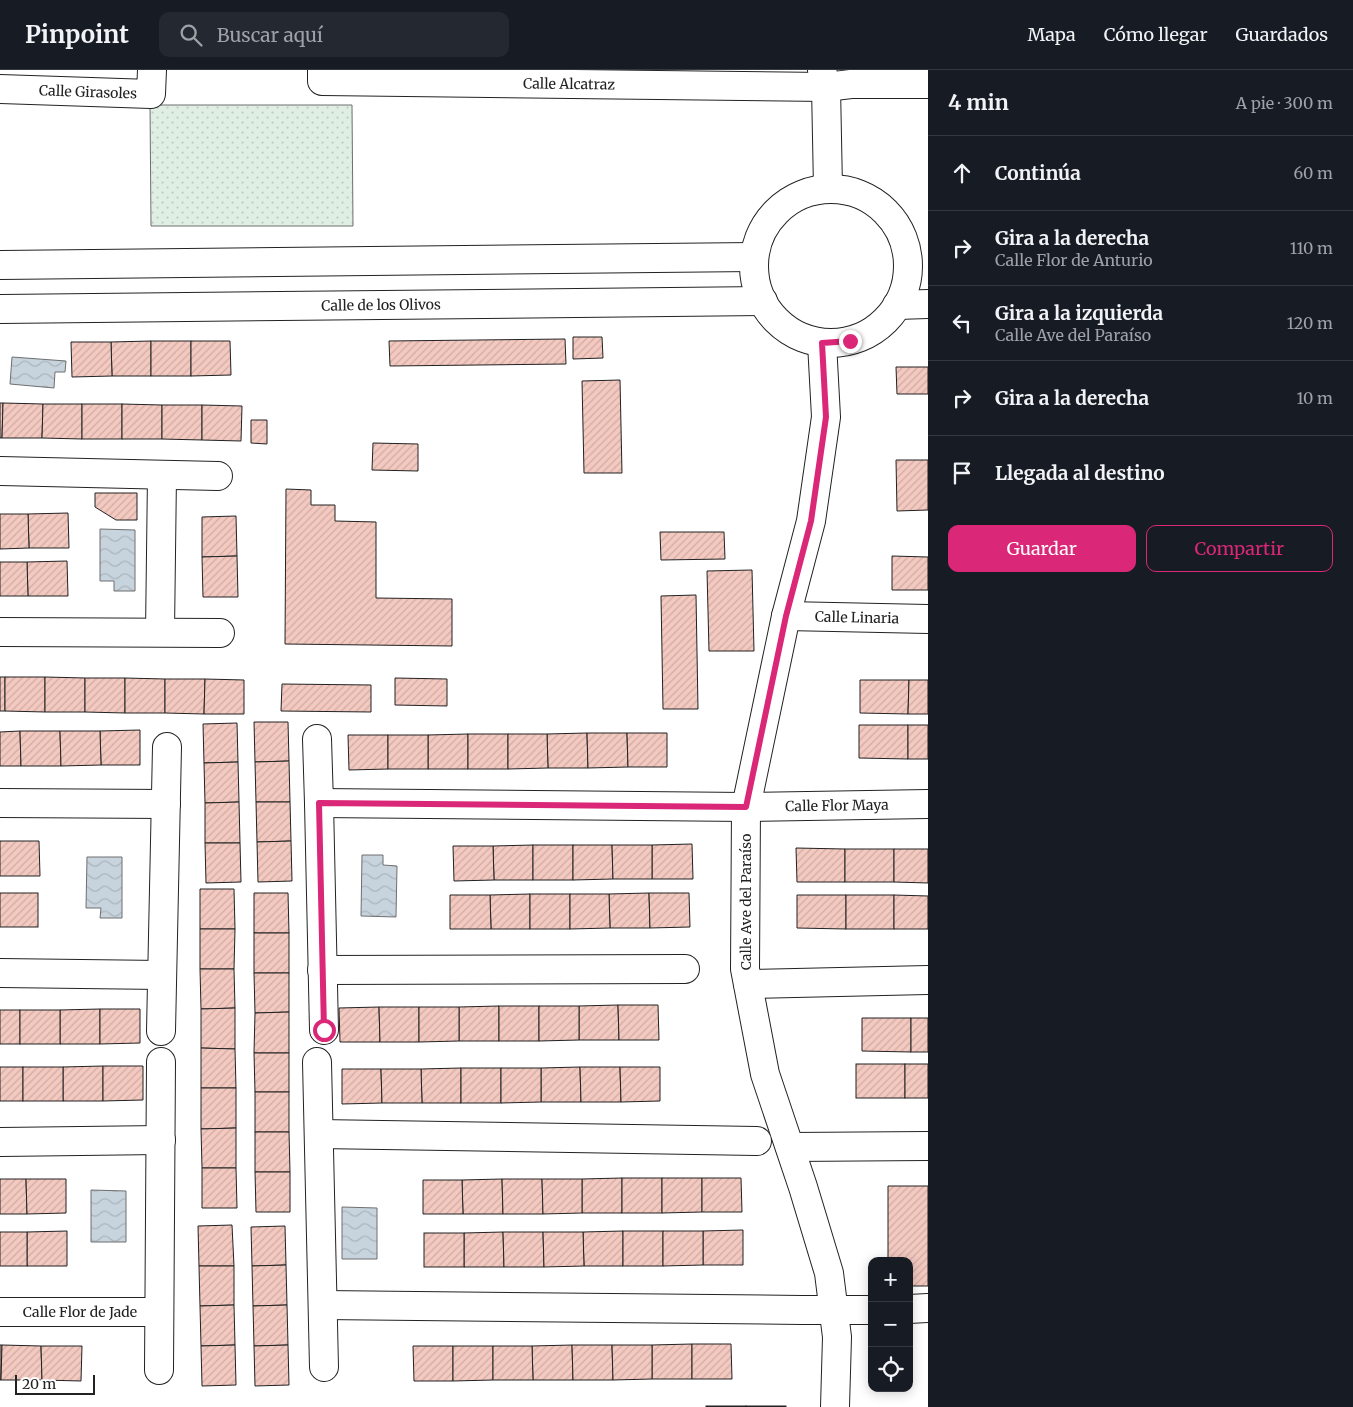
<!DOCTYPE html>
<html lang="es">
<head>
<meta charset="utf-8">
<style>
	:root { --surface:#171b24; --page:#242831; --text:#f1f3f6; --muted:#9ea1a6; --line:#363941; --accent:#db2777 }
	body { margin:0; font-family:Merriweather,serif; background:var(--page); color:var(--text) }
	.controls { position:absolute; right:15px; bottom:15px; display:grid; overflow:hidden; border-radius:10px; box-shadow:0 2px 12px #0003 }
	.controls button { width:45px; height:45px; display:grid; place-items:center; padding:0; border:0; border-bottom:1px solid var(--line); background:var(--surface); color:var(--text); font:25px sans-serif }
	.scale { position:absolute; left:15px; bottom:12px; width:80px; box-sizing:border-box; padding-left:5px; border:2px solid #222; border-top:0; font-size:14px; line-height:18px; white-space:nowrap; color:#222; -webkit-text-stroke:4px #fff; paint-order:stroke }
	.stop { position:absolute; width:15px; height:15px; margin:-11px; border:4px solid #db2777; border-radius:50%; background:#fff }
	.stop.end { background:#db2777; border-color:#fff; box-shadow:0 1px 5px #0008 }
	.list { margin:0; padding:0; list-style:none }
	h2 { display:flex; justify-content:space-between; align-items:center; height:65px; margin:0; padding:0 20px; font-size:21px }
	h2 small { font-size:16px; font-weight:400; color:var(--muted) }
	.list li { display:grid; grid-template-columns:32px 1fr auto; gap:15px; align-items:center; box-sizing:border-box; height:75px; padding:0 20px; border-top:1px solid var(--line) }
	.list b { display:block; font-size:19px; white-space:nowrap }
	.list p { margin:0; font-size:16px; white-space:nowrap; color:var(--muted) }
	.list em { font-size:16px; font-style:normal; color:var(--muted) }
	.actions { display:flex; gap:10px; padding:15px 20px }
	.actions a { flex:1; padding:11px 0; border:1px solid var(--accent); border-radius:10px; text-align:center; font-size:18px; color:var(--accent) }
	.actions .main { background:var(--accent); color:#fff }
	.icon { flex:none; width:28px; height:28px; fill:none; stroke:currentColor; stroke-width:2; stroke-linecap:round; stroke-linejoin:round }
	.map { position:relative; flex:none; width:928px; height:1337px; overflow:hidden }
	header { display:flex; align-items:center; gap:30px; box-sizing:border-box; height:70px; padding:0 25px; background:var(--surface); border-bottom:1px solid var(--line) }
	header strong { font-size:24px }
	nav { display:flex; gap:28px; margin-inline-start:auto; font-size:18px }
	.search { width:350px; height:45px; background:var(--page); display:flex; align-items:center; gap:12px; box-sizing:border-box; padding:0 18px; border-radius:10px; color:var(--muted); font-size:19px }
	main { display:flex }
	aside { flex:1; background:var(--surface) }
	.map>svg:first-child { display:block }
</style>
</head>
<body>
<header>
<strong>Pinpoint</strong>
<div class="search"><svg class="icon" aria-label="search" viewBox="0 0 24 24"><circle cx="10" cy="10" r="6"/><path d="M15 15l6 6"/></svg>Buscar aquí</div>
<nav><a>Mapa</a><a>Cómo llegar</a><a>Guardados</a></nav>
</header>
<main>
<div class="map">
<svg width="928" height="1337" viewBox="0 0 928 1337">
	<defs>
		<pattern id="grass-dots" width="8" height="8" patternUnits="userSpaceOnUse" patternTransform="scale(1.25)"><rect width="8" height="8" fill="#e0efe3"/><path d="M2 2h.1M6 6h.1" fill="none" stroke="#c0cdc2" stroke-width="1.8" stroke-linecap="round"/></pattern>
		<pattern id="water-waves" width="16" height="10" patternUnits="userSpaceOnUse" patternTransform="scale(1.25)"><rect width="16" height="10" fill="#c7d3dd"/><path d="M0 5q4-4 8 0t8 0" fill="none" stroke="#abb5bd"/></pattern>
		<pattern id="building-hatch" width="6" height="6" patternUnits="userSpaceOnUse" patternTransform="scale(1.25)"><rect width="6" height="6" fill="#f3c9c0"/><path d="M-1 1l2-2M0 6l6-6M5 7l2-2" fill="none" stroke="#d0aca5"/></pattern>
	</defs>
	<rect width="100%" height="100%" fill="#fff"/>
	<!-- grass -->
	<polygon fill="url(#grass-dots)" stroke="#6f6f6f" points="150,35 352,35 353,156 151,156"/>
	<!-- water -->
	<g fill="url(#water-waves)" stroke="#6f6f6f">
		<polygon points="12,287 66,291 65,302 55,302 54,318 10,314"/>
		<polygon points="100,459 135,460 135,521 114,521 114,511 100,511"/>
		<polygon points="362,785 383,785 383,795 397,796 396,847 361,846"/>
		<polygon points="87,787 122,787 122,848 100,848 101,838 86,838"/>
		<polygon points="91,1120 126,1121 126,1172 91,1172"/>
		<polygon points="342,1137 377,1138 377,1189 342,1189"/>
	</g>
	<!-- building -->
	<g fill="url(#building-hatch)" stroke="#222">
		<polygon points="573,267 602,267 603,288 573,289"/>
		<polygon points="565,269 566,294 390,296 389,271"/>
		<polygon points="151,271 151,306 112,306 111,272"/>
		<rect x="151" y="271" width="40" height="35"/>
		<polygon points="191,271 230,271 231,305 191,306"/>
		<polygon points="71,272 111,272 112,306 72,307"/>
		<polygon points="896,297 928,297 928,324 897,324"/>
		<polygon points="620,310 622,403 584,403 582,311"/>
		<polygon points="0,333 3,333 2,368 0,368"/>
		<polygon points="3,333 43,334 42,368 2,368"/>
		<polygon points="43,334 82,334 82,369 42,368"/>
		<rect x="82" y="334" width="40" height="35"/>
		<polygon points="122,334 162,335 162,369 122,369"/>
		<polygon points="162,335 202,335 202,370 162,369"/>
		<polygon points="202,335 242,336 241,371 202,370"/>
		<polygon points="251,350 267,350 267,374 251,373"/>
		<polygon points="373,373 418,374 418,401 372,400"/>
		<polygon points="896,390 928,390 928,440 897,441"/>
		<polygon points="286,419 311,420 311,435 335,435 335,451 376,452 376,528 452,529 452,576 285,574"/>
		<polygon points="95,423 137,423 137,450 116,450 95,437"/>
		<polygon points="68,443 69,478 29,478 28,444"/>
		<polygon points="0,444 28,444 29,478 0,479"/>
		<polygon points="236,446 237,486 202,487 202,447"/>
		<polygon points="660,462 724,462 725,489 661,490"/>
		<polygon points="237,486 238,527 203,527 202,487"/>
		<polygon points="892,486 928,487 928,520 892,520"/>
		<polygon points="67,491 68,526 28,526 27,492"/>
		<polygon points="0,492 27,492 28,526 0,526"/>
		<polygon points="752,500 754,581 709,581 707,501"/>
		<polygon points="696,525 698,639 663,639 661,526"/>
		<rect x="0" y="607" width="5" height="34"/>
		<polygon points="5,607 45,607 45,642 5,641"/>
		<polygon points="45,607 85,608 85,642 45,642"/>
		<polygon points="85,608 125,608 125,643 85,642"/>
		<polygon points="125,608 165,609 165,643 125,643"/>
		<polygon points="395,608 447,609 447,636 395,635"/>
		<polygon points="165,609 205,609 204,644 165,643"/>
		<polygon points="205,609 244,610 244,644 204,644"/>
		<polygon points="860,610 909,610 908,644 860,643"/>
		<polygon points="909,610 928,610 928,644 908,644"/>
		<polygon points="282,614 371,615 371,642 281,641"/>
		<polygon points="254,652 288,652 289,691 255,692"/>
		<polygon points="237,653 238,692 204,693 203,654"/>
		<polygon points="859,655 908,655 908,689 859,688"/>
		<rect x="908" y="655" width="20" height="34"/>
		<polygon points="140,660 140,695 101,695 100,661"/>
		<polygon points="20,661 21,696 0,696 0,662"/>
		<polygon points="20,661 60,661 61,696 21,696"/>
		<polygon points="60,661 100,661 101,695 61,696"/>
		<polygon points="587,663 588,698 548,698 547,664"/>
		<polygon points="587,663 627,663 628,697 588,698"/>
		<polygon points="627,663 667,663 667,697 628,697"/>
		<polygon points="468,664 468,699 428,699 428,665"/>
		<rect x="468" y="664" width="40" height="35"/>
		<polygon points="508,664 547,664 548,698 508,699"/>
		<polygon points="348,665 388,665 388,699 349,700"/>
		<rect x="388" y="665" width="40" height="34"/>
		<polygon points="289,691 290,732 256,732 255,692"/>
		<polygon points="238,692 239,732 205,733 204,693"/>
		<polygon points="239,732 240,773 205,773 205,733"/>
		<polygon points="256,732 290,732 291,771 257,772"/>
		<polygon points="0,771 39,771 40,806 0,806"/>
		<polygon points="291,771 292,811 258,812 257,772"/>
		<polygon points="205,773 240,773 241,812 206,813"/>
		<polygon points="692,774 693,809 652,809 652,775"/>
		<polygon points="533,775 533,810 494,810 493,776"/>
		<rect x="533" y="775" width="40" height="35"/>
		<polygon points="573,775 612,775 613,809 573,810"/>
		<polygon points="612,775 652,775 652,809 613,809"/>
		<polygon points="453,776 493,776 494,810 454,811"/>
		<polygon points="796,778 845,779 845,812 797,812"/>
		<rect x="845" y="779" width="49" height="33"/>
		<polygon points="894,779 928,779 928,813 894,812"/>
		<polygon points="200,819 234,819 235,859 200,859"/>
		<rect x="0" y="823" width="38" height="34"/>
		<polygon points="254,823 288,823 289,863 254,863"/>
		<polygon points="649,823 650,858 610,858 609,824"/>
		<polygon points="649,823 689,823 690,857 650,858"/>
		<polygon points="530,824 530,859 491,859 490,825"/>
		<rect x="530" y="824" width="40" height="35"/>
		<polygon points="570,824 609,824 610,858 570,859"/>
		<polygon points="450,825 490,825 491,859 450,859"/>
		<polygon points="797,825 846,825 846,859 797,858"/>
		<rect x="846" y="825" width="48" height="34"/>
		<polygon points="894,825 928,826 928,859 894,859"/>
		<polygon points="200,859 235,859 234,899 200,899"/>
		<rect x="254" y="863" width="35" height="40"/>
		<polygon points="200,899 234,899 235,938 201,939"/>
		<polygon points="254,903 289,903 289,942 255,943"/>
		<polygon points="618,935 619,970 579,970 579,936"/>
		<polygon points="618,935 658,935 659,970 619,970"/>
		<polygon points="499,936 499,971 459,971 459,937"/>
		<rect x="499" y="936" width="40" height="35"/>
		<polygon points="539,936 579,936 579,970 539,971"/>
		<polygon points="379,937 380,972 340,972 339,938"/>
		<polygon points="379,937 419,937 419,972 380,972"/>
		<polygon points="419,937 459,937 459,971 419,972"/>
		<polygon points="235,938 235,979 201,978 201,939"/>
		<polygon points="100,939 100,974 60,974 60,940"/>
		<polygon points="100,939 140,939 140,973 100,974"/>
		<rect x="0" y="940" width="20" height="34"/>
		<rect x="20" y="940" width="40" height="34"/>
		<polygon points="289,942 289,983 254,983 255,943"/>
		<polygon points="862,948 911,948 911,982 862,981"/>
		<rect x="911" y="948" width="17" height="34"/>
		<polygon points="201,978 235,979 236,1018 201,1018"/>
		<polygon points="254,983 289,983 289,1022 255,1022"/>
		<rect x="856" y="994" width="49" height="34"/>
		<rect x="905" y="994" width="23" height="34"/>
		<polygon points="103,996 103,1031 63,1031 63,997"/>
		<polygon points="103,996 143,996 143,1030 103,1031"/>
		<rect x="0" y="997" width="23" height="34"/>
		<rect x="23" y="997" width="40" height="34"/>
		<polygon points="580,997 581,1032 541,1032 541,998"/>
		<polygon points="580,997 620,997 621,1032 581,1032"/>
		<polygon points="620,997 660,997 660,1031 621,1032"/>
		<polygon points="461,998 461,1033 422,1033 421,999"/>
		<rect x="461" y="998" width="40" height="35"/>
		<polygon points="501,998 541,998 541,1032 501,1033"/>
		<polygon points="342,999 381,999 382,1033 342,1034"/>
		<polygon points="381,999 421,999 422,1033 382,1033"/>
		<polygon points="201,1018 236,1018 236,1058 201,1059"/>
		<rect x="255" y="1022" width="34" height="40"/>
		<polygon points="236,1058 236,1098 202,1098 201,1059"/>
		<polygon points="255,1062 289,1062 290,1102 255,1102"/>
		<polygon points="202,1098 236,1098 237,1138 202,1138"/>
		<polygon points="255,1102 290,1102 290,1142 256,1142"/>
		<polygon points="622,1108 622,1143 582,1143 582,1109"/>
		<rect x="622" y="1108" width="40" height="35"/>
		<polygon points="662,1108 702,1108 702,1142 662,1143"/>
		<polygon points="702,1108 741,1108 742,1142 702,1142"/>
		<polygon points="0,1109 26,1109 27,1144 0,1144"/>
		<polygon points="26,1109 66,1109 66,1143 27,1144"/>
		<polygon points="502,1109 503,1144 463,1144 462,1110"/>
		<polygon points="502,1109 542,1109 543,1144 503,1144"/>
		<polygon points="542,1109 582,1109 582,1143 543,1144"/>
		<polygon points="423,1110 462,1110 463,1144 423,1144"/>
		<polygon points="888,1116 928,1116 928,1216 909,1216 909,1191 888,1191"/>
		<polygon points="232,1155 234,1196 199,1196 198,1156"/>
		<polygon points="285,1156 286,1195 252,1196 251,1157"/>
		<polygon points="743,1160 743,1195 703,1195 703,1161"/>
		<polygon points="67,1161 67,1196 27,1196 27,1162"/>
		<polygon points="623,1161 623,1196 584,1196 583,1162"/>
		<rect x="623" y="1161" width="40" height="35"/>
		<polygon points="663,1161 703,1161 703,1195 663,1196"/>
		<rect x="0" y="1162" width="27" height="34"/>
		<polygon points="503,1162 504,1197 464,1197 464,1163"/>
		<polygon points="503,1162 543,1162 544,1197 504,1197"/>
		<polygon points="543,1162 583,1162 584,1196 544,1197"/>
		<rect x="424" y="1163" width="40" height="34"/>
		<polygon points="286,1195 287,1235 253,1236 252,1196"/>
		<polygon points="199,1196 234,1196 234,1235 200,1236"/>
		<polygon points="234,1235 235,1275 201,1276 200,1236"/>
		<polygon points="287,1235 288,1275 254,1276 253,1236"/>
		<polygon points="692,1274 692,1309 652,1309 652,1275"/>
		<polygon points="692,1274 731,1274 732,1309 692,1309"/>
		<polygon points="0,1275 2,1275 1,1310 0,1310"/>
		<polygon points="2,1275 41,1276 42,1310 1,1310"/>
		<polygon points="235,1275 236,1315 202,1316 201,1276"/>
		<polygon points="288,1275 289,1315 255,1316 254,1276"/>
		<polygon points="572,1275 573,1310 533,1310 532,1276"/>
		<polygon points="572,1275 612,1275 613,1310 573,1310"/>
		<polygon points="612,1275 652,1275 652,1309 613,1310"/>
		<polygon points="41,1276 82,1276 81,1311 42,1310"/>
		<polygon points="413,1276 453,1276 453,1311 414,1311"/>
		<polygon points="453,1276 493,1276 493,1310 453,1311"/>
		<polygon points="493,1276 532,1276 533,1310 493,1310"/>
		<rect x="706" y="1336" width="40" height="1"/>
		<rect x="746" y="1336" width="40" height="1"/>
	</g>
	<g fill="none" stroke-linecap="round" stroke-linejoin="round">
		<!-- minor casing -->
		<g stroke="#222" stroke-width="30">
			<g id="minor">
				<path id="s1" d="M 322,0 L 322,11 L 826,17 L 851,14 L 928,14"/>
				<polyline points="822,0 826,17 828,118"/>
				<path id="s2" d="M 0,19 L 151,24 L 152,0"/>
				<circle cx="831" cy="196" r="77"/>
				<polyline points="0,195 754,187"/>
				<polyline points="897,235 928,234"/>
				<path id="s3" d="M 0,239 L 763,231"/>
				<polyline points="822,273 826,347 811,451 786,546 746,737 745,899 765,1004 803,1117 829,1203 837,1267 835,1337"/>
				<polyline points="0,401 218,406"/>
				<path id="s4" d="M 786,546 L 928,549"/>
				<polyline points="0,562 220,563"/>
				<polyline points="160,562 162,405"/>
				<polyline points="317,669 319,733 324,960"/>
				<polyline points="0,733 166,734"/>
				<path id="s5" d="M 319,733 L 746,737 L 928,734"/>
				<polyline points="322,900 685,899"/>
				<polyline points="0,903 162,905"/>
				<polyline points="748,914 928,910"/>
				<polyline points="161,961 167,677"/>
				<polyline points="317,992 324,1297"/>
				<polyline points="319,1064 757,1071"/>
				<polyline points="0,1072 161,1070"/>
				<polyline points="790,1077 928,1076"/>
				<polyline points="323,1235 802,1240 872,1240"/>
				<polyline points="909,1239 928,1238"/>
				<path id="s6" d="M 0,1242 L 159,1242"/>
				<polyline points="159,1300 161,992"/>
			</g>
		</g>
		<!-- minor -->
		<use href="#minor" stroke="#fff" stroke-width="28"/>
	</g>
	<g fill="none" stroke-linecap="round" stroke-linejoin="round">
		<!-- route -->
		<polyline stroke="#db2777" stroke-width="6" points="324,960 319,733 746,737 786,546 811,451 826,347 822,273 850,271"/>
	</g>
	<g text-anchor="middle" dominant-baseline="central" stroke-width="4" stroke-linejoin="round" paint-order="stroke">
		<!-- street labels -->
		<g font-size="14" fill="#222" stroke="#fff">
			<text stroke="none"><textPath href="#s1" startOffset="258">Calle Alcatraz</textPath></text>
			<text stroke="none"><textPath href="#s2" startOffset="88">Calle Girasoles</textPath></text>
			<text stroke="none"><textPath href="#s3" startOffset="381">Calle de los Olivos</textPath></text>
			<text stroke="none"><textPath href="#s4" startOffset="71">Calle Linaria</textPath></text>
			<text stroke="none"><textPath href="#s5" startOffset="518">Calle Flor Maya</textPath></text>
			<text transform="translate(746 832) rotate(-90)">Calle Ave del Paraíso</text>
			<text stroke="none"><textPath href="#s6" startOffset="80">Calle Flor de Jade</textPath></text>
		</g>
	</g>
</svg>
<div class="controls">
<button>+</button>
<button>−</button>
<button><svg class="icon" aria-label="locate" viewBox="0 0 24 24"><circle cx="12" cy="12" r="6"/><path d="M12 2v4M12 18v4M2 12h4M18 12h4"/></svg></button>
</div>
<div class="scale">20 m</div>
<div class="stop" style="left:324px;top:960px"></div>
<div class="stop end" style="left:850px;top:271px"></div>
</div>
<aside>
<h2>4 min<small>A pie · 300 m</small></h2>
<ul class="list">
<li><svg class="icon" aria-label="ahead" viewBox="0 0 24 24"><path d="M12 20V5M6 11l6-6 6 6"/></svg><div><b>Continúa</b></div><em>60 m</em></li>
<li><svg class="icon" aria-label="right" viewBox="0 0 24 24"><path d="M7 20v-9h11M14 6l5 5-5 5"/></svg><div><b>Gira a la derecha</b><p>Calle Flor de Anturio</p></div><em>110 m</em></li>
<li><svg class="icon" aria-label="left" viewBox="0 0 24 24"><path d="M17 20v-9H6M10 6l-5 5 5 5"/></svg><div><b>Gira a la izquierda</b><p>Calle Ave del Paraíso</p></div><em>120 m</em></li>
<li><svg class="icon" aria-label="right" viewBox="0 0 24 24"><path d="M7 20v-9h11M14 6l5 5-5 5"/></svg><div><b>Gira a la derecha</b></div><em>10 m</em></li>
<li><svg class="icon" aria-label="arrive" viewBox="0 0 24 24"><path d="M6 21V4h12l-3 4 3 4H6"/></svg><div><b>Llegada al destino</b></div></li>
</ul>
<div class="actions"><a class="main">Guardar</a><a>Compartir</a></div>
</aside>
</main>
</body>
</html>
